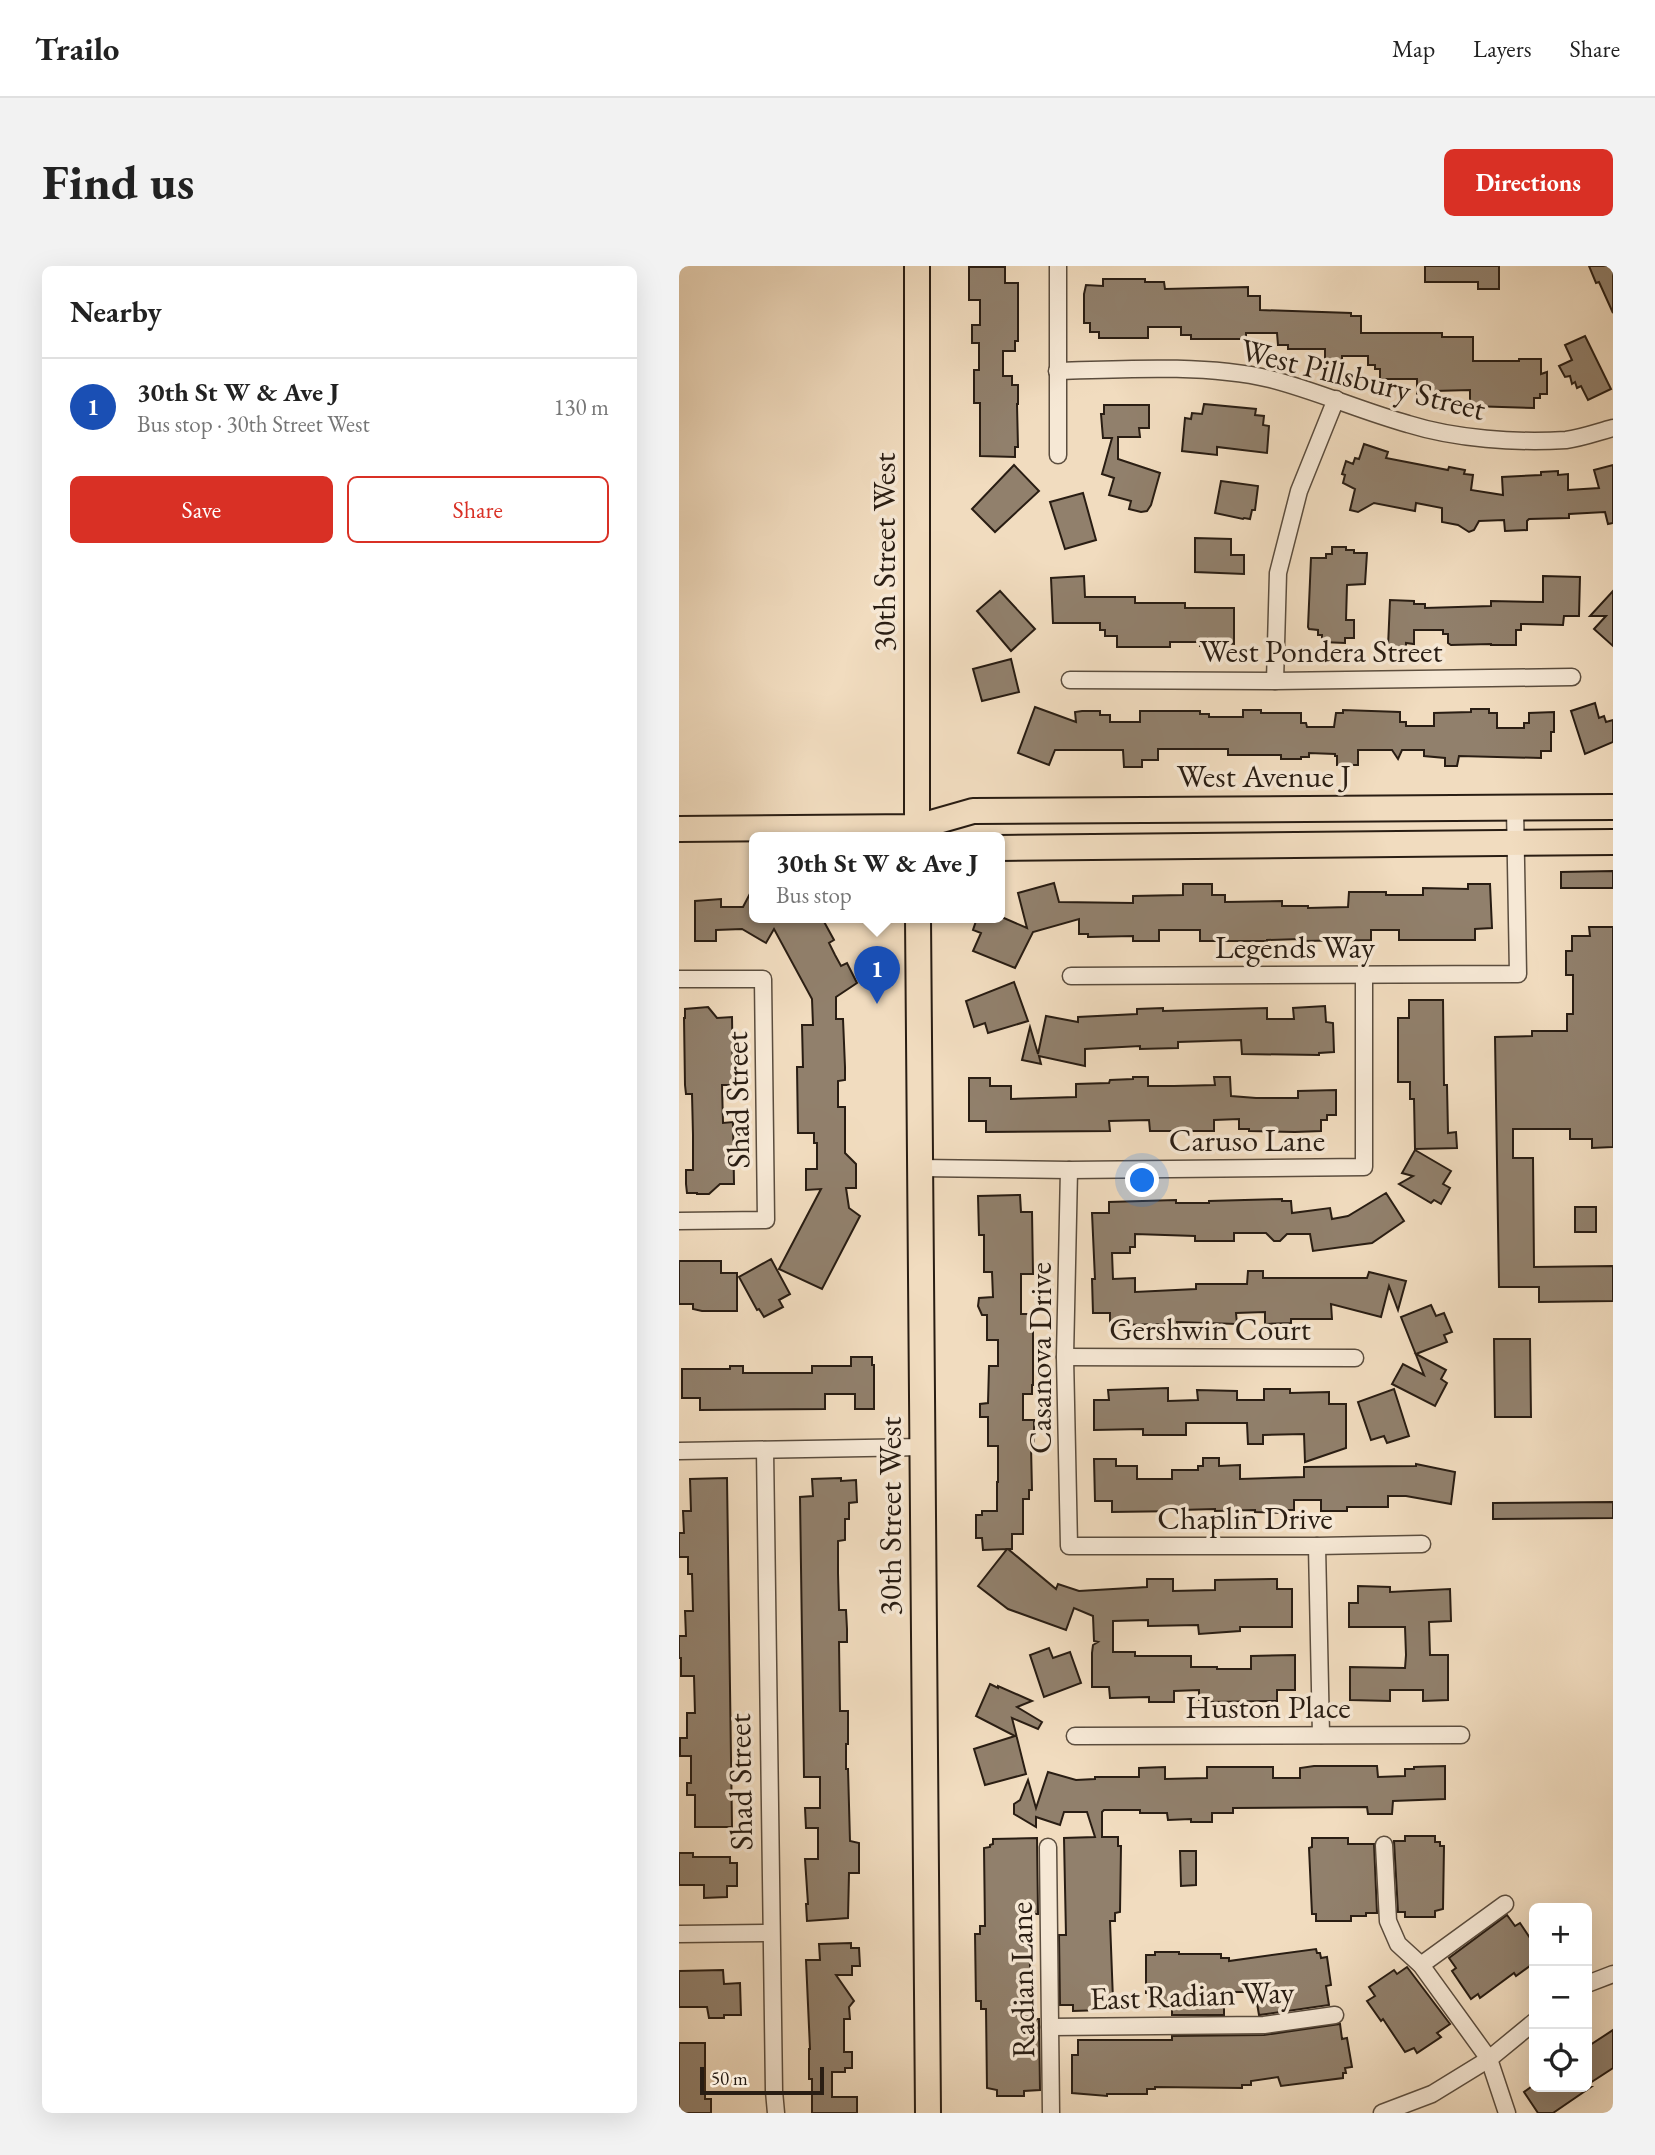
<!DOCTYPE html>
<html lang="en">
<head>
<meta charset="utf-8">
<style>
	:root { --surface:#fff; --page:#f2f2f2; --text:#222; --muted:#767676; --line:#e0e0e0; --accent:#d93025 }
	body { margin:0; font-family:"EB Garamond",serif; background:var(--page); color:var(--text) }
	.controls { position:absolute; right:21px; bottom:21px; display:grid; overflow:hidden; border-radius:10px; box-shadow:0 7px 28px #0002 }
	.controls button { width:63px; height:63px; display:grid; place-items:center; padding:0; border:0; border-bottom:2px solid var(--line); background:var(--surface); color:var(--text); font:35px sans-serif }
	.scale { position:absolute; left:21px; bottom:18px; width:124px; box-sizing:border-box; padding-left:7px; border:4px solid #291d13; border-top:0; font-size:19px; line-height:24px; white-space:nowrap; color:#291d13; -webkit-text-stroke:5px #f6e8d5; paint-order:stroke }
	.you { position:absolute; left:464px; top:915px; width:24px; height:24px; margin:-18px; border:5px solid #fff; border-radius:50%; background:#1a73e8; box-shadow:0 0 0 10px #1a73e833 }
	.badge { display:grid; place-items:center; width:46px; height:46px; border-radius:50%; background:var(--accent); color:#fff; font-size:23px; font-weight:700 }
	.pin { position:absolute; translate:-50% -58px; filter:drop-shadow(0 2px 4px #0008) }
	.pin::after { content:''; position:absolute; top:37px; width:24px; height:21px; background:inherit; clip-path:polygon(0 0,100% 0,50% 100%) }
	.popup { position:absolute; left:70px; top:566px; width:256px; height:91px; box-sizing:border-box; display:grid; place-content:center; border-radius:10px; background:var(--surface); filter:drop-shadow(0 2px 5px #0005); font-size:23px; white-space:nowrap; color:var(--muted) }
	.popup b { font-size:26px; color:var(--text) }
	.popup::after { content:''; position:absolute; left:50%; top:100%; margin-left:-14px; border:14px solid transparent; border-top-color:var(--surface) }
	.list { margin:0; padding:0; list-style:none }
	h2 { display:flex; justify-content:space-between; align-items:center; height:91px; margin:0; padding:0 28px; font-size:30px }
	h2 small { font-size:23px; font-weight:400; color:var(--muted) }
	.list li { display:grid; grid-template-columns:46px 1fr auto; gap:21px; align-items:center; box-sizing:border-box; height:98px; padding:0 28px; border-top:2px solid var(--line) }
	.list b { display:block; font-size:26px; white-space:nowrap }
	.list p { margin:0; font-size:23px; white-space:nowrap; color:var(--muted) }
	.list em { font-size:23px; font-style:normal; color:var(--muted) }
	.actions { display:flex; gap:14px; padding:21px 28px }
	.actions a { flex:1; padding:16px 0; border:2px solid var(--accent); border-radius:10px; text-align:center; font-size:24px; color:var(--accent) }
	.actions .main { background:var(--accent); color:#fff }
	.icon { flex:none; width:38px; height:38px; fill:none; stroke:currentColor; stroke-width:2; stroke-linecap:round; stroke-linejoin:round }
	.map { position:relative; flex:none; width:934px; height:1847px; overflow:hidden; border-radius:10px }
	header { display:flex; align-items:center; gap:42px; box-sizing:border-box; height:98px; padding:0 35px; background:var(--surface); border-bottom:2px solid var(--line) }
	header strong { font-size:33px }
	nav { display:flex; gap:38px; margin-inline-start:auto; font-size:24px }
	.intro { display:flex; align-items:center; justify-content:space-between; box-sizing:border-box; height:168px; padding:0 42px }
	h1 { margin:0; font-size:49px }
	.button { padding:18px 32px; border-radius:10px; background:var(--accent); color:#fff; font-size:24px; font-weight:700 }
	main { display:flex; gap:42px; padding:0 42px }
	aside { flex:1; background:var(--surface); border-radius:10px; box-shadow:0 7px 28px #0002 }
	.map>svg:first-child { display:block }
</style>
</head>
<body>
<header>
<strong>Trailo</strong>
<nav><a>Map</a><a>Layers</a><a>Share</a></nav>
</header>
<div class="intro"><h1>Find us</h1><a class="button">Directions</a></div>
<main>
<aside>
<h2>Nearby<small></small></h2>
<ul class="list">
<li><span class="badge" style="background:#1a4fb4">1</span><div><b>30th St W &amp; Ave J</b><p>Bus stop · 30th Street West</p></div><em>130 m</em></li>
</ul>
<div class="actions"><a class="main">Save</a><a>Share</a></div>
</aside>
<div class="map">
<svg width="934" height="1847" viewBox="0 0 934 1847">
	<rect width="100%" height="100%" fill="#f1dcbf"/>
	<filter id="stains"><feTurbulence type="fractalNoise" baseFrequency=".00286" numOctaves="4"/><feColorMatrix values="0 0 0 0 .2 0 0 0 0 .09 0 0 0 0 .02 0 0 0 .5 -.17"/></filter>
	<radialGradient id="worn" r=".72"><stop offset=".6" stop-color="#630" stop-opacity="0"/><stop offset="1" stop-color="#630" stop-opacity=".3"/></radialGradient>
	<!-- building -->
	<g fill="#91806c" stroke="#291d13" stroke-width="2">
		<polygon points="746,0 820,0 820,23 799,23 799,16 746,16"/>
		<polygon points="910,0 934,0 934,47 920,16 917,17"/>
		<polygon points="290,1 326,1 326,17 339,17 339,75 336,75 336,85 324,85 324,110 333,110 333,119 339,119 339,138 338,138 339,181 336,181 336,191 301,190 301,137 295,137 295,104 300,104 300,77 293,77 293,59 301,59 301,34 290,34"/>
		<polygon points="424,13 466,13 466,16 485,16 486,23 569,21 569,30 581,30 581,44 672,47 672,50 682,50 682,67 763,67 763,71 794,71 794,95 840,95 840,93 862,93 862,108 868,106 868,128 861,128 861,132 855,132 855,142 791,140 791,124 755,125 755,129 738,129 738,113 701,113 701,103 696,103 696,99 689,99 689,90 663,90 663,94 646,94 646,83 609,83 609,79 599,79 598,67 567,67 567,73 512,73 512,69 502,69 502,61 469,61 469,72 420,72 420,66 411,66 411,57 405,57 405,28 407,19 424,20"/>
		<polygon points="906,70 932,123 909,134 902,120 898,122 896,116 893,118 891,110 886,111 880,100 893,94 886,79"/>
		<polygon points="525,138 577,143 576,149 585,150 584,159 590,160 588,187 538,181 538,189 503,185 506,152 512,153 513,147 523,148"/>
		<polygon points="425,139 470,139 470,162 460,162 461,171 439,171 439,193 481,207 472,239 468,245 462,246 450,243 452,235 430,229 435,212 423,208 433,172 424,172 422,148 425,148"/>
		<polygon points="685,178 709,186 707,192 769,204 770,201 786,204 785,208 794,209 792,224 824,229 823,211 862,209 862,206 879,205 879,209 889,208 889,224 920,222 915,204 934,199 934,257 929,258 926,246 890,248 890,252 850,253 848,255 848,264 826,265 825,254 800,255 795,264 790,266 779,259 763,256 763,242 737,237 736,245 695,237 679,246 671,244 676,223 664,217 666,209 663,208 667,195 674,198 676,192 680,193"/>
		<polygon points="335,199 360,225 316,266 293,243"/>
		<polygon points="542,215 579,220 576,244 573,244 571,253 565,252 564,253 536,247"/>
		<polygon points="404,227 417,274 386,283 371,236"/>
		<polygon points="516,272 552,273 552,289 565,289 565,308 516,306"/>
		<polygon points="653,281 667,281 667,284 675,284 675,287 688,287 686,318 668,319 667,354 675,354 675,372 666,372 666,377 643,376 643,369 639,369 639,364 630,363 629,361 632,292 647,292 647,288 653,288"/>
		<polygon points="405,310 406,331 456,331 456,337 506,337 506,342 555,342 555,378 545,377 545,381 532,381 521,380 521,376 491,376 491,381 438,381 438,370 426,370 426,364 421,364 421,357 374,357 372,312"/>
		<polygon points="864,310 901,311 900,350 885,350 884,359 842,358 842,364 837,364 837,379 812,379 812,378 772,379 769,377 769,368 764,368 764,364 735,364 735,378 727,377 727,381 709,381 711,334 735,335 735,338 746,338 746,342 812,340 812,335 864,336"/>
		<polygon points="321,325 356,363 332,385 298,345"/>
		<polygon points="934,325 934,380 915,363 927,350 911,350"/>
		<polygon points="332,393 340,426 303,435 294,403"/>
		<polygon points="916,437 920,452 925,450 927,456 934,454 934,476 906,488 892,445"/>
		<polygon points="356,441 397,456 396,446 403,445 421,445 421,449 431,449 431,456 461,456 461,445 521,445 521,448 530,448 530,451 564,451 564,444 582,444 582,447 622,447 622,457 627,457 628,461 655,461 657,447 664,447 664,444 721,446 721,456 727,456 727,460 755,460 755,447 792,446 792,443 810,443 810,447 818,447 818,462 845,462 845,457 850,457 850,447 875,446 875,466 872,466 872,485 862,485 862,492 780,490 778,500 766,500 766,492 745,490 745,484 723,484 719,493 713,484 679,484 679,499 658,499 658,490 656,490 656,488 630,487 630,491 622,491 622,493 602,493 602,489 549,489 549,483 479,483 479,494 463,494 463,501 445,501 444,484 376,484 370,499 339,487"/>
		<polygon points="934,605 934,622 882,622 882,606"/>
		<polygon points="375,617 380,636 454,637 454,630 504,629 504,618 533,618 533,629 546,629 546,636 603,635 603,640 629,640 629,642 669,641 670,626 707,626 707,629 744,629 744,622 789,623 789,618 811,618 813,662 796,663 796,674 720,674 720,664 692,664 692,674 621,675 621,673 588,674 588,675 521,675 521,664 480,664 480,675 454,675 454,670 409,671 409,668 400,668 400,653 354,666 336,702 294,685 302,667 294,664 298,652 325,652 348,662 339,627"/>
		<polygon points="75,620 75,652 143,652 155,674 150,677 156,689 162,700 168,697 178,717 157,731 157,753 164,753 166,801 166,814 159,815 159,841 166,841 166,887 177,898 177,922 167,922 170,942 181,950 143,1023 100,1003 142,923 127,924 127,903 138,903 138,877 135,877 135,867 119,867 118,801 124,801 123,759 134,759 133,733 95,663 87,677 63,663 37,664 37,675 16,675 16,635 42,633 42,641 64,641"/>
		<polygon points="910,661 934,661 934,881 913,882 913,873 891,873 891,863 834,863 834,892 854,892 855,1001 934,1000 934,1035 860,1036 860,1021 820,1021 816,771 853,770 853,765 888,765 888,748 894,748 894,709 887,709 887,685 893,685 893,670 911,670"/>
		<polygon points="335,716 349,755 309,767 306,757 295,761 287,735"/>
		<polygon points="730,734 764,734 765,819 768,819 769,867 777,866 778,882 736,883 735,833 731,833 731,816 719,816 719,752 730,752"/>
		<polygon points="646,740 647,756 654,757 655,786 640,787 640,789 563,788 562,774 499,776 499,782 461,783 461,780 406,783 406,800 360,790 362,798 343,794 351,761 359,788 367,750 399,756 399,751 458,748 458,743 484,742 484,745 588,742 588,753 615,753 614,742"/>
		<polygon points="29,741 38,752 53,751 54,819 43,819 44,857 54,856 55,918 41,918 30,928 18,928 18,927 8,927 7,918 7,904 14,904 14,869 13,828 7,828 6,819 5,752 6,752 6,743"/>
		<polygon points="454,811 469,811 469,820 495,820 536,819 535,811 551,811 552,830 577,832 619,832 619,825 657,824 657,849 648,849 648,854 642,854 642,865 616,866 570,865 570,863 560,863 560,853 535,854 535,865 471,865 470,854 430,855 431,865 307,866 307,855 290,855 290,812 311,812 311,820 332,820 332,833 397,831 397,818 430,817 431,814 454,813"/>
		<polygon points="736,884 772,905 764,918 771,922 762,938 755,934 752,937 720,918 734,910 723,907"/>
		<polygon points="707,927 725,955 693,977 634,985 631,968 608,968 601,975 595,975 587,967 555,967 555,975 516,975 516,970 456,968 456,981 451,981 451,987 433,987 434,1013 456,1012 456,1026 517,1023 517,1018 568,1018 569,1005 584,1005 584,1012 688,1012 690,1006 727,1015 719,1044 710,1020 702,1051 652,1038 653,1053 612,1053 612,1057 586,1058 586,1046 557,1047 558,1058 498,1056 498,1058 431,1059 431,1047 414,1047 413,1013 416,1013 413,947 430,947 430,936 497,934 497,937 530,937 530,935 603,933 603,935 612,935 613,947 651,942 653,953 669,950"/>
		<polygon points="341,929 342,946 353,946 354,1008 342,1008 342,1048 354,1048 354,1119 353,1119 353,1128 344,1128 344,1154 355,1154 355,1180 352,1180 353,1224 350,1224 350,1233 344,1233 344,1268 333,1268 333,1283 329,1283 377,1323 379,1318 400,1325 468,1321 468,1313 494,1313 494,1325 536,1324 536,1314 598,1313 598,1323 613,1323 613,1361 561,1361 561,1365 520,1368 519,1359 469,1360 469,1354 434,1355 434,1386 456,1386 456,1390 512,1390 512,1401 538,1401 538,1403 572,1403 572,1390 616,1389 616,1424 598,1424 598,1435 530,1436 530,1434 520,1434 520,1424 495,1425 495,1436 470,1436 470,1431 431,1432 430,1421 413,1421 413,1387 414,1379 419,1376 415,1375 414,1350 395,1342 387,1364 329,1343 299,1320 328,1283 304,1284 303,1272 297,1272 297,1249 303,1249 303,1245 318,1245 318,1216 319,1216 319,1180 309,1180 309,1151 301,1151 301,1138 309,1137 310,1100 319,1100 319,1074 308,1074 308,1049 303,1049 299,1040 300,1032 314,1031 313,1006 305,1006 305,969 300,969 299,930"/>
		<rect x="896" y="941" width="21" height="25"/>
		<polygon points="92,993 111,1028 100,1034 104,1041 85,1051 80,1043 78,1044 60,1011"/>
		<polygon points="0,995 42,995 42,1007 58,1007 58,1045 23,1045 14,1043 14,1038 0,1038"/>
		<polygon points="752,1039 757,1050 765,1047 773,1066 765,1069 768,1076 737,1088 767,1104 762,1113 768,1117 756,1140 713,1118 724,1098 745,1109 722,1051"/>
		<polygon points="815,1073 851,1073 852,1151 816,1151"/>
		<polygon points="172,1091 193,1091 193,1099 195,1099 195,1143 176,1143 176,1128 146,1128 146,1143 21,1144 21,1132 3,1132 3,1103 51,1103 51,1100 64,1100 64,1107 133,1107 133,1100 172,1100"/>
		<polygon points="489,1122 489,1135 519,1134 518,1124 558,1125 558,1134 585,1134 585,1123 611,1123 611,1127 650,1126 650,1138 667,1138 667,1182 626,1196 625,1168 584,1169 584,1178 569,1178 568,1157 507,1157 507,1169 464,1169 464,1163 415,1164 415,1134 430,1134 429,1124"/>
		<polygon points="715,1123 730,1170 708,1177 705,1170 692,1174 679,1136"/>
		<polygon points="524,1192 540,1192 540,1200 561,1199 561,1213 625,1211 625,1201 737,1200 737,1198 776,1206 772,1238 727,1230 709,1230 709,1241 668,1241 668,1245 642,1245 642,1234 615,1234 615,1244 606,1244 606,1247 576,1246 576,1244 536,1245 536,1243 502,1244 502,1245 433,1246 433,1235 416,1235 415,1193 437,1193 437,1200 458,1200 458,1213 493,1213 493,1204 519,1204 519,1200 524,1200"/>
		<polygon points="48,1212 53,1561 16,1561 16,1529 8,1529 8,1517 12,1517 12,1490 1,1490 1,1472 8,1472 8,1447 16,1447 15,1410 2,1410 2,1392 0,1392 0,1370 7,1370 6,1345 14,1345 13,1308 9,1308 9,1291 0,1291 0,1267 5,1267 4,1245 12,1245 11,1213"/>
		<polygon points="162,1212 162,1215 177,1214 178,1236 170,1237 170,1253 166,1253 166,1274 159,1275 159,1307 160,1344 167,1344 168,1363 168,1376 160,1376 161,1445 169,1445 169,1478 167,1478 167,1503 169,1503 171,1575 180,1577 180,1607 170,1607 169,1652 128,1655 127,1638 129,1638 126,1593 139,1593 139,1562 127,1562 126,1542 141,1542 141,1511 125,1511 121,1231 134,1230 133,1213"/>
		<polygon points="934,1236 934,1252 814,1253 814,1237"/>
		<polygon points="679,1320 711,1321 711,1326 771,1323 772,1355 750,1356 751,1389 769,1389 769,1434 744,1435 744,1424 711,1424 711,1435 671,1434 671,1401 726,1402 727,1389 726,1361 670,1361 670,1337 679,1337"/>
		<polygon points="370,1382 374,1392 391,1386 402,1417 365,1431 351,1389"/>
		<polygon points="311,1418 319,1422 319,1420 353,1435 338,1441 363,1456 359,1463 333,1452 347,1508 306,1519 295,1483 336,1470 297,1450"/>
		<polygon points="635,1500 698,1500 699,1511 726,1510 726,1503 735,1503 735,1501 766,1500 766,1533 714,1535 713,1548 689,1548 688,1541 554,1542 554,1547 533,1547 533,1556 512,1556 512,1553 489,1554 488,1547 461,1547 461,1544 425,1544 423,1546 423,1571 439,1571 439,1580 442,1580 441,1646 436,1647 436,1655 431,1655 434,1734 429,1734 429,1739 424,1739 424,1744 394,1745 394,1739 381,1739 380,1669 387,1669 385,1572 416,1571 408,1546 385,1546 381,1559 357,1551 357,1561 335,1548 335,1538 341,1534 349,1514 357,1542 369,1506 397,1514 416,1513 416,1511 460,1511 460,1502 486,1501 486,1513 528,1512 528,1501 594,1501 594,1512 621,1512 621,1502"/>
		<polygon points="726,1570 756,1570 756,1576 761,1576 761,1580 765,1580 764,1643 756,1645 756,1651 726,1651 726,1646 719,1646 715,1575 726,1575"/>
		<polygon points="358,1572 359,1648 350,1648 352,1753 360,1753 361,1824 345,1825 345,1830 318,1830 318,1824 308,1822 307,1743 302,1743 302,1735 297,1735 296,1668 301,1668 301,1660 306,1660 305,1582 311,1581 311,1579 314,1578 314,1573"/>
		<polygon points="633,1572 669,1572 669,1578 695,1578 698,1647 687,1647 687,1650 672,1650 672,1655 637,1655 637,1648 633,1648 630,1582 633,1581"/>
		<polygon points="501,1585 517,1585 517,1619 502,1620"/>
		<polygon points="0,1587 14,1587 14,1591 51,1591 51,1597 58,1597 58,1620 48,1620 48,1631 25,1632 25,1619 0,1619"/>
		<polygon points="828,1649 836,1660 841,1657 855,1678 855,1697 837,1710 835,1707 801,1732 799,1728 792,1733 773,1705 777,1702 770,1692"/>
		<polygon points="172,1677 172,1682 180,1682 181,1700 173,1700 173,1709 157,1709 175,1735 170,1741 171,1753 165,1753 165,1786 173,1786 173,1802 166,1802 166,1806 153,1806 153,1831 178,1831 178,1847 133,1847 133,1813 130,1813 130,1783 131,1783 127,1694 141,1694 140,1678"/>
		<polygon points="637,1683 638,1687 641,1687 642,1692 648,1691 652,1719 647,1720 650,1739 580,1749 577,1731 571,1732 570,1726 545,1726 545,1749 493,1749 493,1742 473,1742 473,1727 467,1727 467,1689 476,1689 476,1686 500,1686 500,1688 542,1688 542,1692 550,1692 550,1695"/>
		<polygon points="728,1701 771,1758 758,1767 762,1771 738,1787 735,1782 726,1786 704,1753 702,1755 688,1735 696,1730 690,1721 715,1704 718,1708"/>
		<polygon points="44,1704 45,1718 61,1717 62,1749 45,1749 45,1752 30,1752 28,1741 0,1741 0,1705"/>
		<polygon points="661,1758 663,1773 668,1772 673,1801 666,1802 667,1807 664,1807 664,1812 602,1820 599,1811 572,1815 572,1819 563,1819 563,1822 476,1821 476,1823 468,1823 468,1828 428,1828 428,1830 393,1827 393,1789 399,1789 399,1774 493,1774 493,1770 585,1769"/>
		<polygon points="934,1764 934,1802 908,1819 908,1781"/>
		<polygon points="0,1777 26,1777 26,1833 32,1833 32,1847 0,1847"/>
		<polygon points="852,1821 912,1821 874,1847 859,1847 845,1826"/>
	</g>
	<g fill="none" stroke-linecap="round" stroke-linejoin="round">
		<!-- street casing -->
		<g stroke="#5b4d3e" stroke-width="19">
			<g id="street">
				<path d="M 378,105 C 444,103 528,98 591,113 C 638,125 682,145 729,158 C 777,173 837,177 887,174 C 903,172 919,166 934,162"/>
				<polyline points="379,189 379,0"/>
				<polyline points="391,414 596,415 893,411"/>
				<polyline points="596,415 599,307 620,225 657,133"/>
				<polyline points="392,710 839,708 836,542"/>
				<polyline points="0,713 84,713 87,954 0,955"/>
				<polyline points="241,902 390,904 685,901 685,709"/>
				<polyline points="390,904 386,1091 390,1280 638,1280 743,1278"/>
				<polyline points="386,1091 676,1092"/>
				<polyline points="86,1184 95,1825 97,1847"/>
				<polyline points="0,1185 244,1181"/>
				<polyline points="638,1280 642,1469"/>
				<polyline points="396,1470 782,1469"/>
				<polyline points="705,1579 709,1655 719,1678 742,1699 810,1793 828,1847"/>
				<polyline points="369,1581 372,1847"/>
				<polyline points="0,1668 91,1667"/>
				<polyline points="742,1699 826,1638"/>
				<polyline points="908,1718 934,1708"/>
				<polyline points="371,1761 585,1759 656,1749"/>
				<polyline points="703,1847 753,1828 810,1793 855,1756"/>
			</g>
		</g>
		<!-- primary casing -->
		<g stroke="#291d13" stroke-width="28">
			<g id="primary">
				<polyline points="238,0 238,572"/>
				<polyline points="0,563 238,561 294,545 934,541"/>
				<polyline points="320,582 934,576"/>
				<polyline points="239,652 249,1847"/>
			</g>
		</g>
		<!-- street -->
		<use href="#street" stroke="#f6e8d5" stroke-width="16"/>
		<!-- primary -->
		<use href="#primary" stroke="#f1dcbf" stroke-width="24"/>
	</g>
	<g text-anchor="middle" dominant-baseline="central" stroke-width="7" stroke-linejoin="round" paint-order="stroke">
		<!-- street labels -->
		<g font-size="32" fill="#291d13" stroke="#f6e8d5">
			<text transform="translate(684 113) rotate(14)">West Pillsbury Street</text>
			<text transform="translate(205 286) rotate(-90)">30th Street West</text>
			<text x="642" y="385">West Pondera Street</text>
			<text x="585" y="510">West Avenue J</text>
			<text x="616" y="681">Legends Way</text>
			<text transform="translate(58 834) rotate(-91)">Shad Street</text>
			<text x="568" y="874">Caruso Lane</text>
			<text x="531" y="1063">Gershwin Court</text>
			<text transform="translate(361 1092) rotate(-90)">Casanova Drive</text>
			<text transform="translate(211 1250) rotate(-90)">30th Street West</text>
			<text x="566" y="1252">Chaplin Drive</text>
			<text x="589" y="1441">Huston Place</text>
			<text transform="translate(61 1516) rotate(-91)">Shad Street</text>
			<text transform="translate(343 1714) rotate(-91)">Radian Lane</text>
			<text transform="translate(513 1729) rotate(-2)">East Radian Way</text>
		</g>
	</g>
	<rect width="100%" height="100%" filter="url(#stains)"/>
	<rect width="100%" height="100%" fill="url(#worn)"/>
</svg>
<div class="controls">
<button>+</button>
<button>−</button>
<button><svg class="icon" aria-label="locate" viewBox="0 0 24 24"><circle cx="12" cy="12" r="6"/><path d="M12 2v4M12 18v4M2 12h4M18 12h4"/></svg></button>
</div>
<div class="scale">50 m</div>
<div class="you"></div>
<div class="pin badge" style="left:198px;top:738px;background:#1a4fb4">1</div>
<div class="popup"><b>30th St W &amp; Ave J</b>Bus stop</div>
</div>
</main>
</body>
</html>
